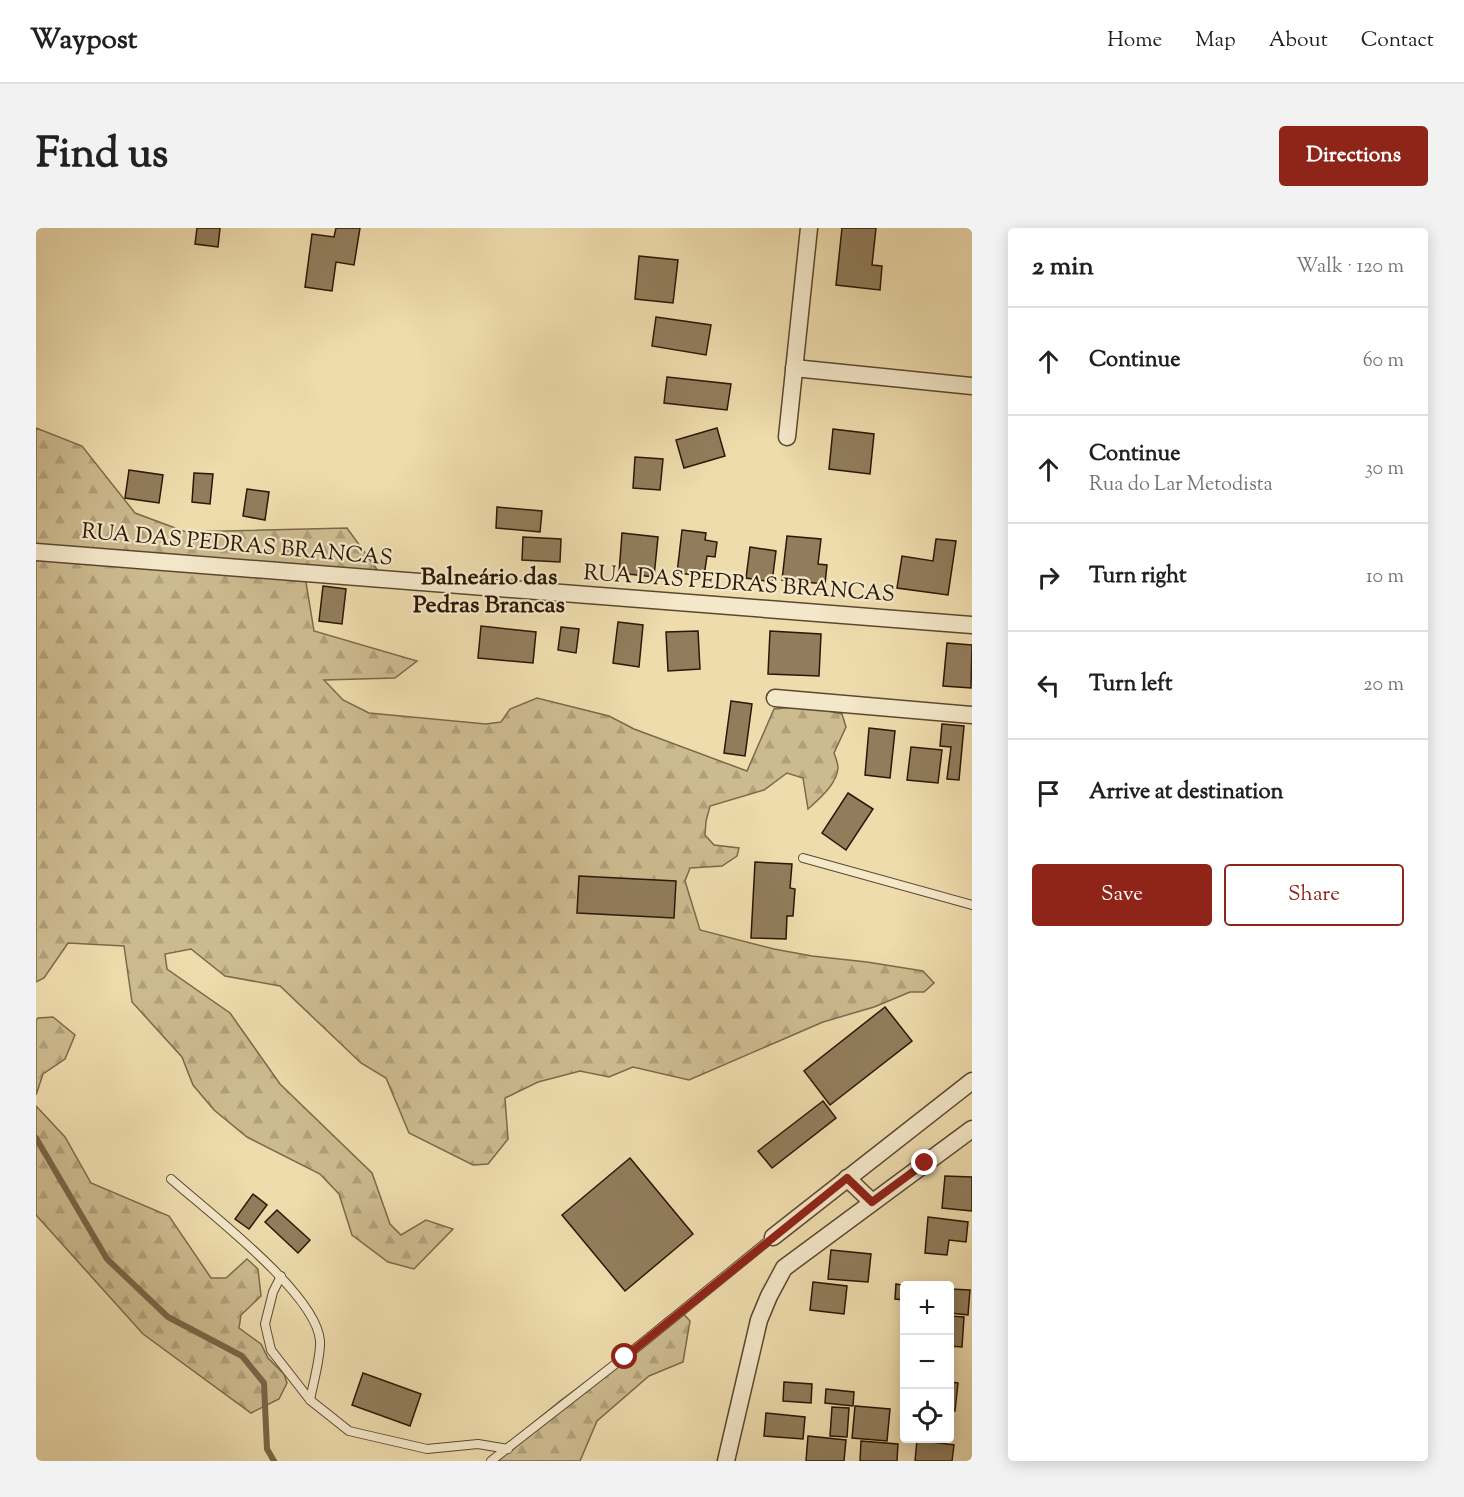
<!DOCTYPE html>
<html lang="en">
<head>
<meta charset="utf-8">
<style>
	:root { --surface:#fff; --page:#f2f2f2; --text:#202124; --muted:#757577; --line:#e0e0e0; --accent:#8f2418 }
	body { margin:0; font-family:"Sorts Mill Goudy",serif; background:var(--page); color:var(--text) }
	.controls { position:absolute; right:18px; bottom:18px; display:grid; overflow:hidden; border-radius:6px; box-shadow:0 3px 15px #0003 }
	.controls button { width:54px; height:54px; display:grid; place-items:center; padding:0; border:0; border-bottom:2px solid var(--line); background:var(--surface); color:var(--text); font:30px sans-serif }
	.stop { position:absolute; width:18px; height:18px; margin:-14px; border:4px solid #8f2418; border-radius:50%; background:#fff }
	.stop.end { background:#8f2418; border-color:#fff; box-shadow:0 2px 6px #0008 }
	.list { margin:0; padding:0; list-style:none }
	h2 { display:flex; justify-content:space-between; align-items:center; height:78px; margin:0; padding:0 24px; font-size:26px }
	h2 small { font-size:20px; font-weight:400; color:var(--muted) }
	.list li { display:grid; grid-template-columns:39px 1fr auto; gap:18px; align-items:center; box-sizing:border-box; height:108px; padding:0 24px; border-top:2px solid var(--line) }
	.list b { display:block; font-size:22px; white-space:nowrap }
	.list p { margin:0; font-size:20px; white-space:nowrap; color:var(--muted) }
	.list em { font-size:20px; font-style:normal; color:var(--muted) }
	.actions { display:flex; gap:12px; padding:18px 24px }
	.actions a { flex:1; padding:14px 0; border:2px solid var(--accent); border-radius:6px; text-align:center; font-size:21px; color:var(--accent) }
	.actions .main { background:var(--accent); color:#fff }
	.icon { flex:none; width:33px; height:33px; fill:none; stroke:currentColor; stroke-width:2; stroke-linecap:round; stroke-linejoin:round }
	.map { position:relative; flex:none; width:936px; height:1233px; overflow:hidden; border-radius:6px }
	header { display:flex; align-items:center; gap:36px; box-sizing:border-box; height:84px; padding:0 30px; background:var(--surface); border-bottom:2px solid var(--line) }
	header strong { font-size:28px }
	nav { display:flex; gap:33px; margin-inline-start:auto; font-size:21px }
	.intro { display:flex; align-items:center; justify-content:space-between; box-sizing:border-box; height:144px; padding:0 36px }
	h1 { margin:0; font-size:42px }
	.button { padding:15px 27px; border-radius:6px; background:var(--accent); color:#fff; font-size:21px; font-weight:700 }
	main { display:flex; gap:36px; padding:0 36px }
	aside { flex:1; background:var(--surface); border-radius:6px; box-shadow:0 3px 15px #0003 }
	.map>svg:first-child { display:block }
</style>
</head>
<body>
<header>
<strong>Waypost</strong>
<nav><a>Home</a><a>Map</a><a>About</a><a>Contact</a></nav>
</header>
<div class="intro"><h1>Find us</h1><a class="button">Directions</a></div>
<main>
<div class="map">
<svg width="936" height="1233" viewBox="0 0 936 1233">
	<defs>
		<pattern id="forest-firs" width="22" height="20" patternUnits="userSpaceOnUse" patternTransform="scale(1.5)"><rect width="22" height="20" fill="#cdbb90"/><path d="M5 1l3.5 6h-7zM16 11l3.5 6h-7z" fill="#b0a07b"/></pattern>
	</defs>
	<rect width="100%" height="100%" fill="#eedcad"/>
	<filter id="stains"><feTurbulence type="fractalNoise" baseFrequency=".00333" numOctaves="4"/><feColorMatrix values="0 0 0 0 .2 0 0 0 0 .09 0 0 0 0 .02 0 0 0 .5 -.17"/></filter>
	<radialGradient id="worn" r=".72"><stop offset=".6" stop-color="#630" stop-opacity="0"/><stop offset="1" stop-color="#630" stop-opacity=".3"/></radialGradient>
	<!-- forest -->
	<g fill="url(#forest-firs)" stroke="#7c694a" stroke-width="1.5">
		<path d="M 0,200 L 46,218 L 99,285 L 150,304 L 311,300 L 350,354 L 269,348 L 278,403 L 381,433 L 359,450 L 288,452 L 307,472 L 333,485 L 450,496 L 465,494 L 474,481 L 501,470 L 573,488 L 598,501 L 711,543 L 738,481 L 771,478 L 806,486 L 810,499 L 798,525 C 800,530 802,535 802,540 C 801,556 783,571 772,581 L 767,550 L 751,545 L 728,562 L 674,578 L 670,593 L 669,607 L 678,617 L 703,620 L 701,628 L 686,638 L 654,640 L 649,653 L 664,702 L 738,721 L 776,728 L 831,734 L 887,743 L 898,755 L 888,764 L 874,764 L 838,779 L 787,794 L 653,852 L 597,839 L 573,849 L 544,843 L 502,854 L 469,870 L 472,911 L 452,936 L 437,937 L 373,905 L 350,850 L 325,835 L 244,758 L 189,748 L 155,721 L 129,726 L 131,741 L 194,785 L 244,856 L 336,945 L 354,996 L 365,1007 L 390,992 L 417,1001 L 378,1041 L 352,1034 L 316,1007 L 303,966 L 284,946 L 211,909 L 178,882 L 157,857 L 146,829 L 96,774 L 88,718 L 32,715 L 8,750 L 0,754 Z"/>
		<polygon points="17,789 39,807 29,831 7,846 0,867 0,792 2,790"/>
		<polygon points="0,878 29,909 55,955 133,988 175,1050 190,1050 211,1031 222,1041 225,1068 205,1087 203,1100 225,1116 232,1130 248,1146 251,1155 243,1171 215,1185 107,1106 0,987"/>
		<polygon points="644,1082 654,1093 647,1134 613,1148 561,1193 544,1233 451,1233 524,1173 596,1120 630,1090"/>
	</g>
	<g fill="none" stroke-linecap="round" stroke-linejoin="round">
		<!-- stream -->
		<polyline stroke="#796547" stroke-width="6" points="0,910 71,1031 132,1089 206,1128 228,1155 231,1221 238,1233"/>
	</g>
	<!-- building -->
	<g fill="#917d5c" stroke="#2c1704" stroke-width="1.5">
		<polygon points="161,0 184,0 182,19 159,16"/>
		<polygon points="300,0 324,0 318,37 300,34 296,63 269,59 276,6 298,9"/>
		<polygon points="806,0 840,0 836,37 846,38 844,62 800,57"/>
		<polygon points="603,28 642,32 637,75 599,71"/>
		<polygon points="620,89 675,97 670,127 616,118"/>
		<polygon points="631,149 695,156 691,182 628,175"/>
		<polygon points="681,200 689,228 648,240 640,212"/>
		<polygon points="797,201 838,206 834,246 793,241"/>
		<polygon points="599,229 627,231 624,262 597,260"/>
		<polygon points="93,242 127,247 123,275 89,270"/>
		<polygon points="158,245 177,246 174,276 156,274"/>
		<polygon points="211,261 233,264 229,292 207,288"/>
		<polygon points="461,279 506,283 504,304 460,300"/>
		<polygon points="646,302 670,305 669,312 681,314 679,329 671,328 668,348 641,345"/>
		<polygon points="586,305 622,309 618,349 583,345"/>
		<polygon points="751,308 785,311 782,336 791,337 789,356 746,352"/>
		<polygon points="487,309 525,311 524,334 486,332"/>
		<polygon points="900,311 920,313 912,367 861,360 866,328 897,333"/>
		<polygon points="714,319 740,323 736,354 710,350"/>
		<polygon points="287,358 310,361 306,396 283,393"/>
		<polygon points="582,394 607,397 603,439 577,435"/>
		<polygon points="445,398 500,404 497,435 442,430"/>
		<polygon points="525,399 543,401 540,425 522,422"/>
		<polygon points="662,403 664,441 632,443 630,404"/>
		<polygon points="734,403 785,406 783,448 732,446"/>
		<polygon points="911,415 936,417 935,460 907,458"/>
		<polygon points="695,473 716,476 709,528 688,525"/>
		<polygon points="906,496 928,498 923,552 911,551 915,519 904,518"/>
		<polygon points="833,500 859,503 854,550 829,547"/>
		<polygon points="875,519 906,522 902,555 871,552"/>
		<polygon points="812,565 837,581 810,622 786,605"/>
		<polygon points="719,634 756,636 754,660 759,661 757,688 751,688 750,711 715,710"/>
		<polygon points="543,648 640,653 638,690 541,685"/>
		<polygon points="849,779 876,813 794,877 768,843"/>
		<polygon points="787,873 800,890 736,940 722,923"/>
		<polygon points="594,930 657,1006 589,1063 526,987"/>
		<polygon points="909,948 936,949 936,983 906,980"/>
		<polygon points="217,966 231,977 213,1001 199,991"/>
		<polygon points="241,982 274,1012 262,1025 229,994"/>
		<polygon points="892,989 932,994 930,1014 913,1012 911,1027 889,1025"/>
		<polygon points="795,1022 835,1026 832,1054 792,1051"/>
		<polygon points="777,1054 811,1058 808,1086 774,1082"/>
		<polygon points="860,1056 871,1058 868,1058 868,1072 859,1071"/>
		<polygon points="914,1061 934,1062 932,1087 914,1085"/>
		<polygon points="914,1088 928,1089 926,1119 914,1118"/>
		<polygon points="327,1145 385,1166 374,1198 316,1177"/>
		<polygon points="748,1154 776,1156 775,1175 747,1173"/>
		<polygon points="914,1154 922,1155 919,1183 914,1183"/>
		<polygon points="790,1161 818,1164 817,1178 789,1175"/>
		<polygon points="819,1178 854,1181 851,1213 816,1210"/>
		<polygon points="796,1179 813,1180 811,1209 794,1208"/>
		<polygon points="730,1185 769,1189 767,1211 728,1208"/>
		<polygon points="772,1208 810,1212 808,1233 770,1233"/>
		<polygon points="881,1212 918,1217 916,1233 879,1233"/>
		<polygon points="825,1213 862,1216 861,1233 824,1233"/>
	</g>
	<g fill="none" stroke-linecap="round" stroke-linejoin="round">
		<!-- lane casing -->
		<g stroke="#5c482e" stroke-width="10">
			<g id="lane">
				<polyline points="767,630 936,677"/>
				<path d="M 135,951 C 171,983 281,1066 284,1113 C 285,1128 277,1156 274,1172"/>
				<polyline points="245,1048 237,1064 229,1096 235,1122 274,1172 313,1203 391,1221 442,1216 472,1221"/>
				<polyline points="455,1233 605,1116 737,1009"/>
			</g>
		</g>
		<!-- street casing -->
		<g stroke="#5c482e" stroke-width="19">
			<g id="street">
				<polyline points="758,140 936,158"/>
				<polyline points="751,209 773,0"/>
				<polyline points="0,324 936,397"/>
				<polyline points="739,470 936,487"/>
				<polyline points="811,950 836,974"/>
				<polyline points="737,1009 936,853"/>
				<polyline points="690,1233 723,1092 733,1068 748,1040 936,901"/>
			</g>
		</g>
		<!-- lane -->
		<use href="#lane" stroke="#f4e8ca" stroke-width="8"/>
		<!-- street -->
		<use href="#street" stroke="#f4e8ca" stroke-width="16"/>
	</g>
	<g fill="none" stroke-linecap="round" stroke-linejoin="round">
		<!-- route -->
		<polyline stroke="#8f2418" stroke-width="8" points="589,1129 811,950 836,974 889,935"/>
	</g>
	<g text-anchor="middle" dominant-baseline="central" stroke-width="4.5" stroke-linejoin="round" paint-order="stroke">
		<!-- street labels -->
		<g font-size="22" fill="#2c1704" stroke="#f4e8ca">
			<text transform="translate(201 318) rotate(5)">RUA DAS PEDRAS BRANCAS</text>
			<text transform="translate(703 357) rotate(4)">RUA DAS PEDRAS BRANCAS</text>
		</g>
		<!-- neighbourhood labels -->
		<g font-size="24" font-weight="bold" fill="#2c1704" stroke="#f4e8ca">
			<text x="453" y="350">Balneário das<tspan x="453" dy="28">Pedras Brancas</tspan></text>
		</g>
	</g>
	<rect width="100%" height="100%" filter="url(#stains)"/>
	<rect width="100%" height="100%" fill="url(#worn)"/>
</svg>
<div class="controls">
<button>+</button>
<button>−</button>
<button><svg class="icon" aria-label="locate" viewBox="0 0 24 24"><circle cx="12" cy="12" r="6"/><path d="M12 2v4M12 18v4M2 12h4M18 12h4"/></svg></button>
</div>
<div class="stop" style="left:589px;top:1129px"></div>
<div class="stop end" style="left:889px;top:935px"></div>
</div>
<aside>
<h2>2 min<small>Walk · 120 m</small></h2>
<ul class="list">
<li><svg class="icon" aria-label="ahead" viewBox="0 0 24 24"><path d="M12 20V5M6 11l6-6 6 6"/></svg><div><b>Continue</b></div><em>60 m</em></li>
<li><svg class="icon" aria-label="ahead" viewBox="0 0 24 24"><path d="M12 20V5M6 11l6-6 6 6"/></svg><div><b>Continue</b><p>Rua do Lar Metodista</p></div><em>30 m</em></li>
<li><svg class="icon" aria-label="right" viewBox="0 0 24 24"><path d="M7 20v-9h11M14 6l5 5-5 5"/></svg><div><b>Turn right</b></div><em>10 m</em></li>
<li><svg class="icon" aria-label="left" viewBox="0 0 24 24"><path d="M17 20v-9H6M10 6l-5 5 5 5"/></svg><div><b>Turn left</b></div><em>20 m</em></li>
<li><svg class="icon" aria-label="arrive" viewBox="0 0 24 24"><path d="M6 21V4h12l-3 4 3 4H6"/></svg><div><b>Arrive at destination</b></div></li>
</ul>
<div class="actions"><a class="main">Save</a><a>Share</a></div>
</aside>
</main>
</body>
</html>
